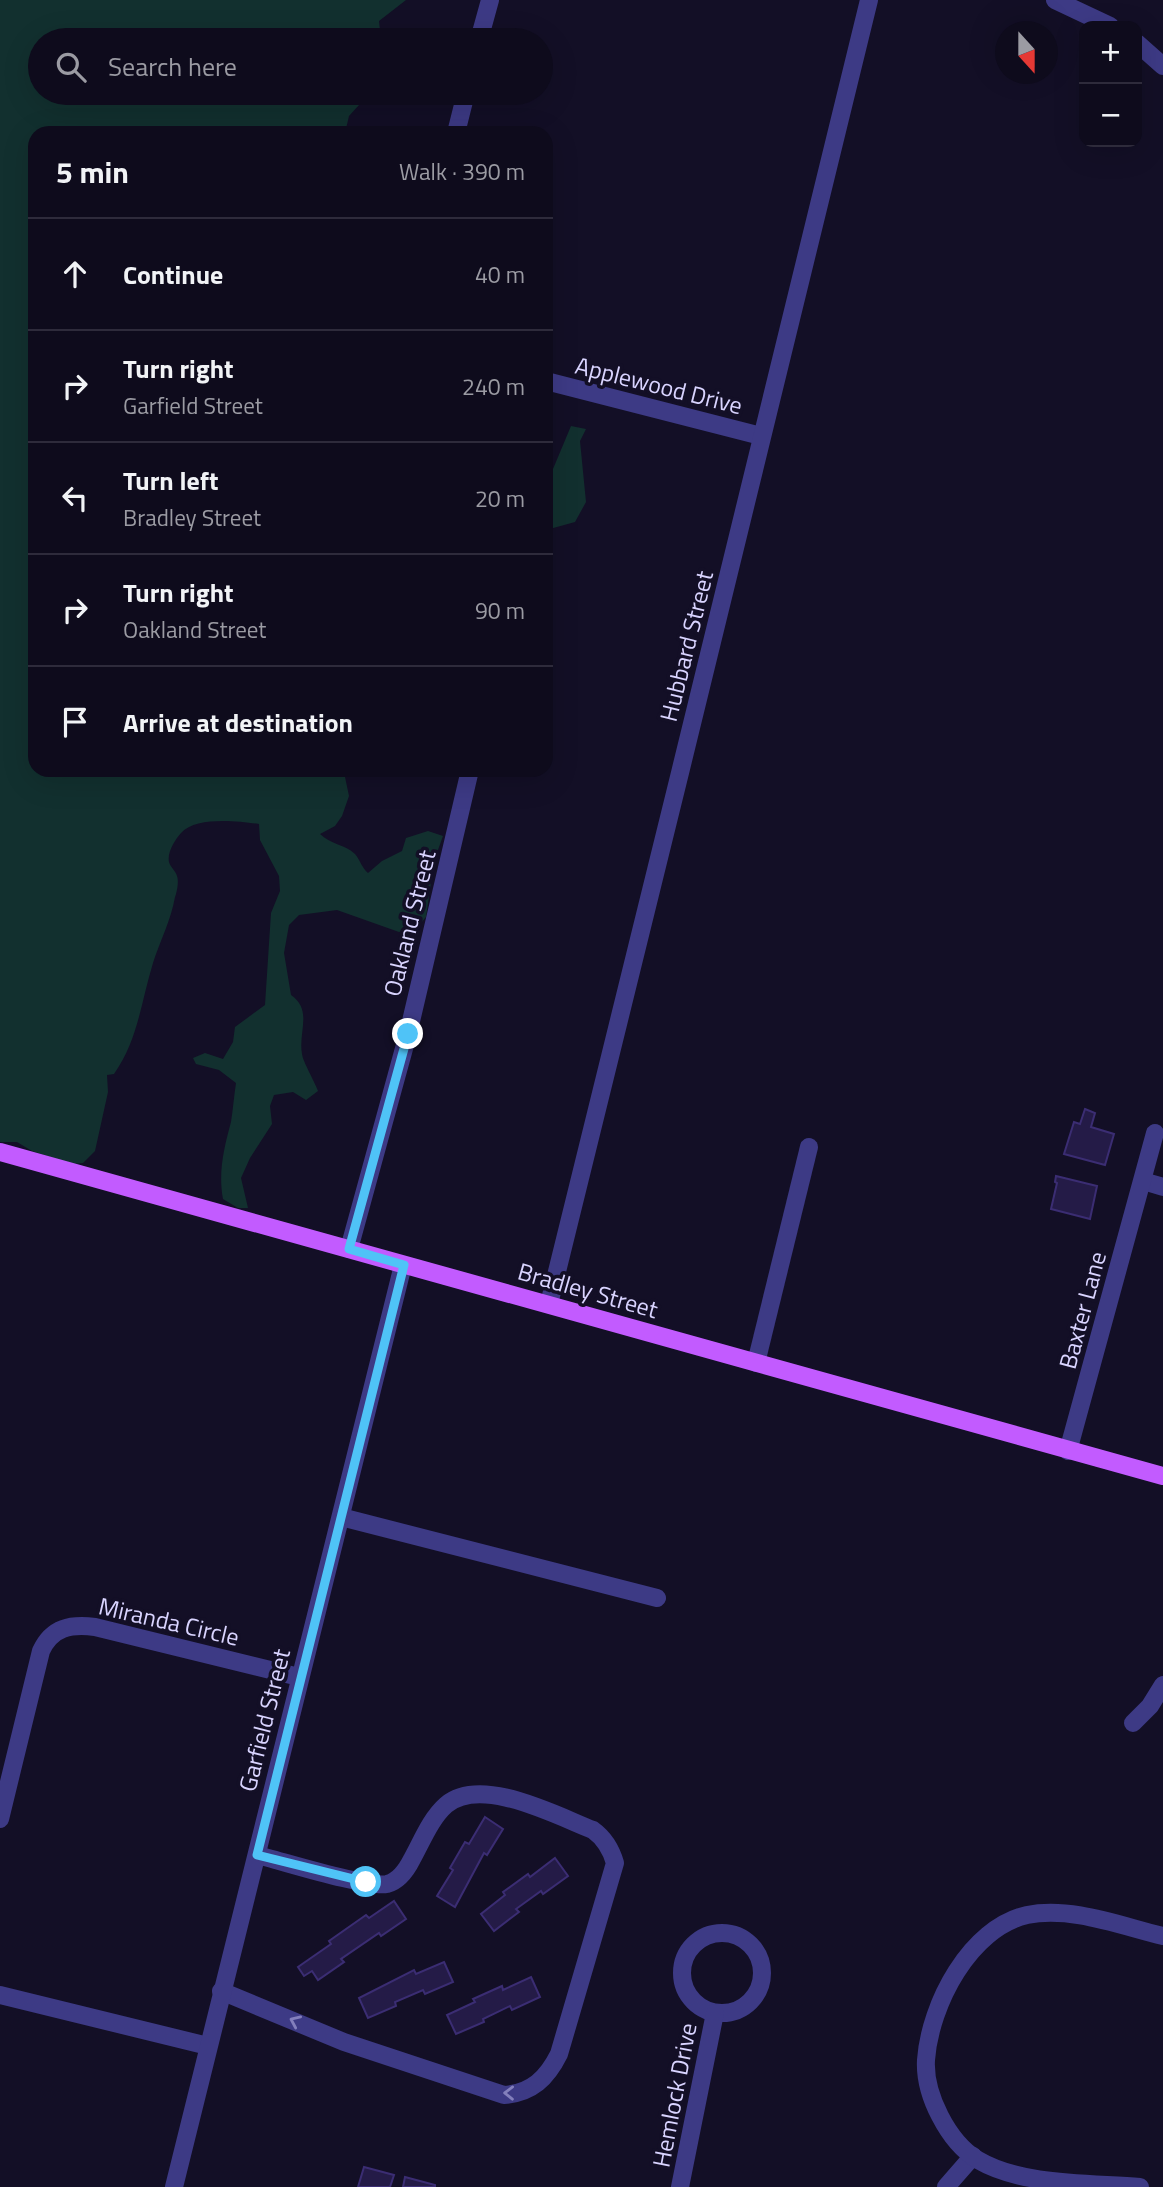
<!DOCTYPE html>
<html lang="en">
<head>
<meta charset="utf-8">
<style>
	:root { --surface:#0e0b1c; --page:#1c1929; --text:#f1f3f6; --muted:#9b9ba3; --line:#2e2b3b }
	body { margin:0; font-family:"Titillium Web",sans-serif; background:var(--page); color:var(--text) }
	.controls { position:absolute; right:21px; top:21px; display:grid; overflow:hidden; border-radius:14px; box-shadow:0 7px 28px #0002 }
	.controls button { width:63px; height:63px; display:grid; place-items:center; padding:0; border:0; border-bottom:2px solid var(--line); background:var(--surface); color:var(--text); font:35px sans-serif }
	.compass { position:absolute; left:995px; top:21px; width:63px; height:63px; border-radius:50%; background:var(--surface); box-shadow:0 7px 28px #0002; rotate:159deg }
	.stop { position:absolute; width:21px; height:21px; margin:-16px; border:5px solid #4fc3f7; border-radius:50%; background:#fff }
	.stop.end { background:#4fc3f7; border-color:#fff; box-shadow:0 2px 7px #0008 }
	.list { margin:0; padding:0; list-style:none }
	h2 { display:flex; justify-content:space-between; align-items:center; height:91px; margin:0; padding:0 28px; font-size:30px }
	h2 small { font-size:23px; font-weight:400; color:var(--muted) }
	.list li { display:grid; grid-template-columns:46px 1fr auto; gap:21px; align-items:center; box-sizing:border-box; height:112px; padding:0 28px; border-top:2px solid var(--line) }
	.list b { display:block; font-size:26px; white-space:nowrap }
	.list p { margin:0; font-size:23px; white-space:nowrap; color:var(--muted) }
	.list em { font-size:23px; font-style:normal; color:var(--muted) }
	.icon { flex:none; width:38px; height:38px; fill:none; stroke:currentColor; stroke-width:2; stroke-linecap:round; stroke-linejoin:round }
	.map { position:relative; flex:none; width:1163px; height:2187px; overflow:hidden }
	.search { position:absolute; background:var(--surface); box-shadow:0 7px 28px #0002; left:28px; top:28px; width:525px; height:77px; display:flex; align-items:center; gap:18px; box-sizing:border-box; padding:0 24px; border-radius:38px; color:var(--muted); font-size:26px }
	.panel { position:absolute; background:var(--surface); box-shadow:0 7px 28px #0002; left:28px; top:126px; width:525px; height:651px; border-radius:21px }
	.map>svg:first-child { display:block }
</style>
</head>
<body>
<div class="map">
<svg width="1163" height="2187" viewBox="0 0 1163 2187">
	<rect width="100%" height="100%" fill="#130f26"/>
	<!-- green -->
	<g fill="#12302f">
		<path d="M 0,0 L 406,0 L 379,21 L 381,40 L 40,40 L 40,93 L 370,93 L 349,116 L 345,133 L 35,133 L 35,770 L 346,770 L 345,777 L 349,796 L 342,816 L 335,826 L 320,834 C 331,845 345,844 355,854 C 360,860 362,868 368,873 L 382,861 L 402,851 L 406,838 L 428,831 L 443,836 L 434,861 L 426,917 L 416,929 L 399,932 L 337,910 L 299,915 L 289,925 L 284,953 L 291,995 C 313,1010 298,1032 302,1054 C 303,1062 314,1080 318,1091 L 306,1100 L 293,1092 L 274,1095 L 270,1106 L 272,1124 L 250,1158 L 241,1178 L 248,1208 L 238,1208 L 223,1199 C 218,1172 224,1148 231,1122 C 233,1109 234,1096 236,1083 L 219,1070 L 196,1064 L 193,1058 L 205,1053 L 223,1059 L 233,1042 L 235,1027 L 265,1005 L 271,913 L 280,891 L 279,876 L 260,840 L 259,824 C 238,821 196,816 181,833 C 175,840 167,852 169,862 C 170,867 176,871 177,876 C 179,881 177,892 175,897 C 171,920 160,941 153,963 C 141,1002 138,1040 114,1074 L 107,1075 L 108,1092 L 95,1151 L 83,1163 L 72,1164 L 32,1151 L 17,1142 L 0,1142 Z"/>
		<polygon points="571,426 586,429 580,441 586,502 575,522 546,530 546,469 553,469"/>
	</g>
	<!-- building -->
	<g fill="#241b47" stroke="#3b2d73" stroke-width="2">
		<polygon points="1085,1109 1095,1113 1091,1127 1114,1134 1105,1165 1064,1154 1074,1122 1080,1124"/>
		<polygon points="1056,1176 1097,1186 1090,1219 1051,1209 1057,1183 1055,1182"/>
		<polygon points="485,1817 503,1829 487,1855 484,1853 455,1907 437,1896 453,1870 450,1868 465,1842 469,1844"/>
		<polygon points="555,1858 568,1876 543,1894 541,1891 516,1909 519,1912 494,1931 481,1914 505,1895 503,1892 528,1874 530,1877"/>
		<polygon points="394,1901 406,1919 381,1936 379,1933 341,1959 344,1962 318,1980 312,1971 304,1976 298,1967 331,1944 329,1941 366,1915 369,1918"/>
		<polygon points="444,1962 453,1982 425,1994 423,1990 395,2002 396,2006 368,2018 359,1998 414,1970 416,1974"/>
		<polygon points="531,1977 540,1997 512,2010 510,2006 483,2019 484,2022 456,2034 447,2015 475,2002 473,1999 502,1986 503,1990"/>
		<polygon points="364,2167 394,2175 390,2187 358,2187"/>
		<polygon points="405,2177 435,2185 435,2187 403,2187"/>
	</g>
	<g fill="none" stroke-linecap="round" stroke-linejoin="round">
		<!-- minor -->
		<g stroke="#3d3a85" stroke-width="18">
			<polyline points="1055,0 1110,26"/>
			<polyline points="479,40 490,0"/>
			<polyline points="1137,43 1163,66"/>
			<polyline points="456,133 466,93"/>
			<polyline points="546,381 761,436"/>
			<polyline points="1143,1181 1163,1187"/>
			<polyline points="349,1249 408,1034 470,770"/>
			<path d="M 549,1304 C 658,870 761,434 869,0"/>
			<polyline points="756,1363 809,1147"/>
			<polyline points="1068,1451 1155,1133"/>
			<polyline points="341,1517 657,1598"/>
			<polyline points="1133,1723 1150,1706 1163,1685"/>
			<path d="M 0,1819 L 41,1651 C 52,1627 71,1624 95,1627 L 299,1677"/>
			<circle cx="722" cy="1973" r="40"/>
			<path d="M 221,1991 L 344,2042 L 504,2095 C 532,2093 547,2078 559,2054 L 615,1863 C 611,1849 604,1838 593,1830 C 557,1816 481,1775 446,1805 C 431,1818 422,1841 412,1859 C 407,1869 399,1881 387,1884 C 366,1888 282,1861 257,1855"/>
			<polyline points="0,1995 208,2046"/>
			<polyline points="174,2187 403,1265"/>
			<polyline points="680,2187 715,2013"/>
			<polyline points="946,2187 973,2156"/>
			<path d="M 1140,2187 C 1090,2183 1022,2186 978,2160 C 948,2142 924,2094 926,2060 C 930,2004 970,1928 1027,1915 C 1071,1906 1121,1926 1163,1936"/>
		</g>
		<!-- major -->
		<polyline stroke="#c25bff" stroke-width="18" points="0,1152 1163,1476"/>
	</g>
	<!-- one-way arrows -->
	<defs><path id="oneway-chevron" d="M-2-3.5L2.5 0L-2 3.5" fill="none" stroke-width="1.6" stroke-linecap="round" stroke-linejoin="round" transform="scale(1.75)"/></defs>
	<g stroke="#837fbc">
		<use href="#oneway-chevron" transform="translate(295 2021) rotate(-156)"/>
		<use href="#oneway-chevron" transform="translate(509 2093) rotate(-179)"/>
	</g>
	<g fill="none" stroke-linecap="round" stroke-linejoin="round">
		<!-- route -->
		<polyline stroke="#4fc3f7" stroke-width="9" points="366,1882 257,1855 404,1265 349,1249 408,1034"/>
	</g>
	<g text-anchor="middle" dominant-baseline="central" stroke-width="7" stroke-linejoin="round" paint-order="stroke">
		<!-- street labels -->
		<g font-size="24" fill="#d9d4ff" stroke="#130f26">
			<text transform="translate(659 385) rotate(14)">Applewood Drive</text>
			<text transform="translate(686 646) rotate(-76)">Hubbard Street</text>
			<text transform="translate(409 923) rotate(-76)">Oakland Street</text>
			<text transform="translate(588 1290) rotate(16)">Bradley Street</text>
			<text transform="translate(1082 1310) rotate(-75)">Baxter Lane</text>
			<text transform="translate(169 1621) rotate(13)">Miranda Circle</text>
			<text transform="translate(264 1720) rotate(-76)">Garfield Street</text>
			<text transform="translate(674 2095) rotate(-79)">Hemlock Drive</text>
		</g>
	</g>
</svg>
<div class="controls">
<button>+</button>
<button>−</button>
</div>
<svg class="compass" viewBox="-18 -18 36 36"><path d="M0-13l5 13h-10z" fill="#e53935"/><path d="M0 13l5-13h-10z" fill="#9b9ba3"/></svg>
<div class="stop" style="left:366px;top:1882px"></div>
<div class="stop end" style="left:408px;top:1034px"></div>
<div class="search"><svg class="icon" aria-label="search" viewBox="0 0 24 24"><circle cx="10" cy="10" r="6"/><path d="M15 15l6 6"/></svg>Search here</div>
<section class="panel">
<h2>5 min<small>Walk · 390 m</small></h2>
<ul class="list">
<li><svg class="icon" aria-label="ahead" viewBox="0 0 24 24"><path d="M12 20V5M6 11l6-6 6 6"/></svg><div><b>Continue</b></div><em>40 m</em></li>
<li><svg class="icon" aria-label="right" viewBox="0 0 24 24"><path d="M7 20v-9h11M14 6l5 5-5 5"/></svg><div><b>Turn right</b><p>Garfield Street</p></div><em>240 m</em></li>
<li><svg class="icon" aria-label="left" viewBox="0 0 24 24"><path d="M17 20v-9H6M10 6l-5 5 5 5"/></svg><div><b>Turn left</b><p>Bradley Street</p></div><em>20 m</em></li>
<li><svg class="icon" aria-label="right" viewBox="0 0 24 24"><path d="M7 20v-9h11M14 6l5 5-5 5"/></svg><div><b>Turn right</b><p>Oakland Street</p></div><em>90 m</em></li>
<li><svg class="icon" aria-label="arrive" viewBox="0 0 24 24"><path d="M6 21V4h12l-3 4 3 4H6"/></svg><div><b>Arrive at destination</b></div></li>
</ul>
</section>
</div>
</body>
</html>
